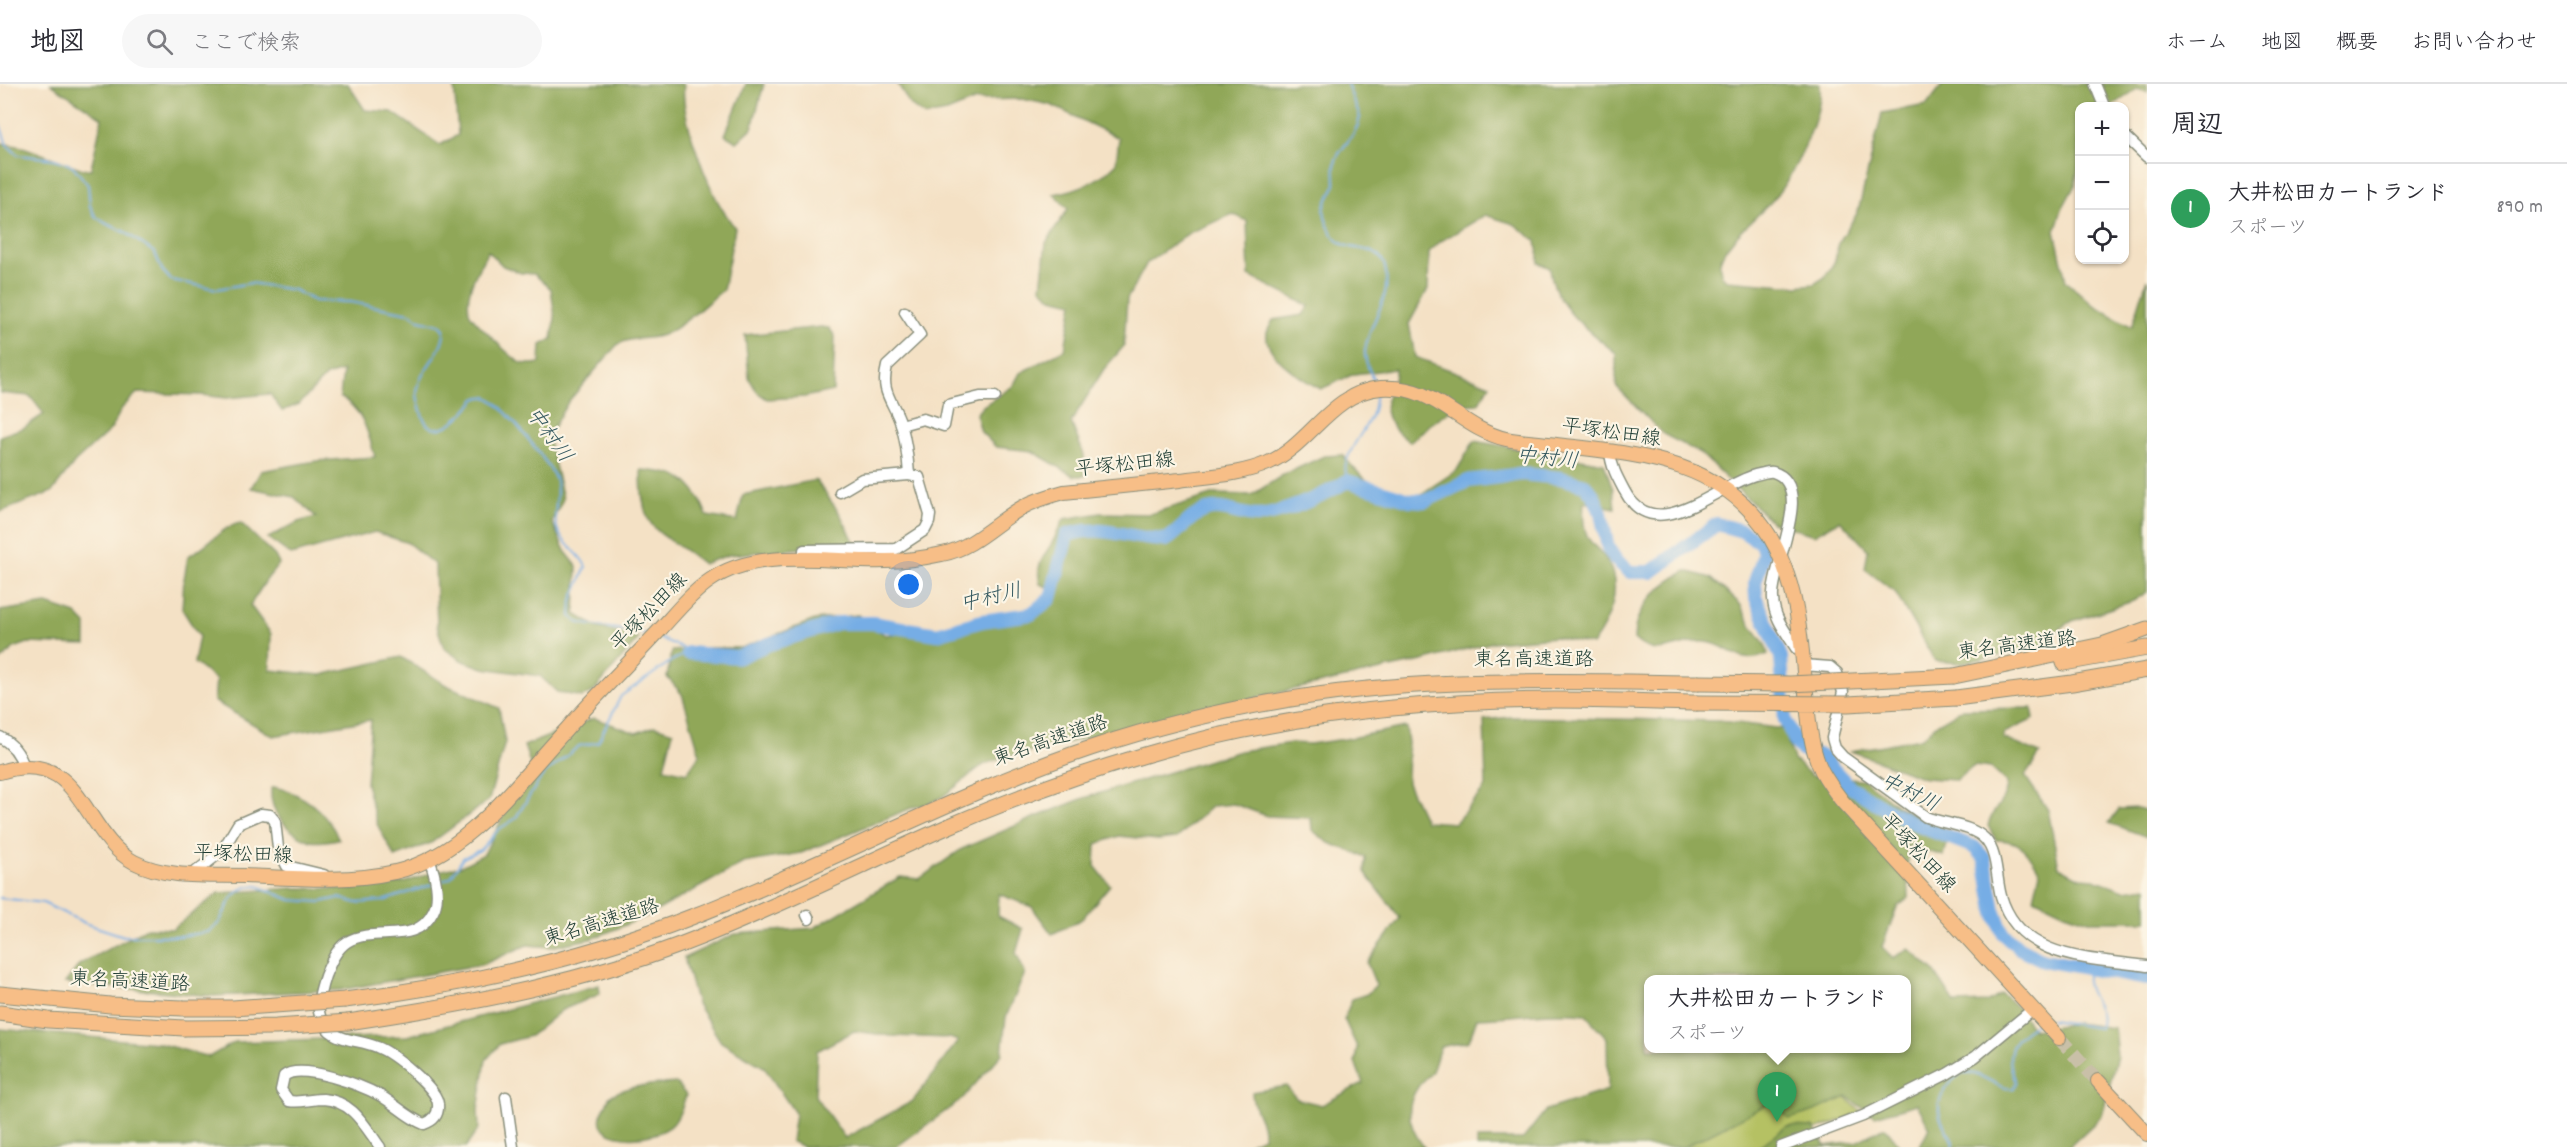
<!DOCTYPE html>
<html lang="ja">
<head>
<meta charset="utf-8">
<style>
	:root { --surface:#fff; --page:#f7f7f7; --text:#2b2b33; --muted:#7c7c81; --line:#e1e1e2; --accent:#2563eb }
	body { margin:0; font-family:Dekko,"Klee One",sans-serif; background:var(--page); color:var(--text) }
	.controls { position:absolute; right:18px; top:18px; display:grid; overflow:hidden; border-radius:12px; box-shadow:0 2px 4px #0004 }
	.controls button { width:54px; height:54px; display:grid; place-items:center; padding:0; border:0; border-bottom:2px solid var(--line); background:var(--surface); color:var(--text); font:30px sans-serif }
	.you { position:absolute; left:909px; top:501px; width:21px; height:21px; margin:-15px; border:4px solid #fff; border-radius:50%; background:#1a73e8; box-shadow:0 0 0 9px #1a73e833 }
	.badge { display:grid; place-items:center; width:39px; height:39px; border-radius:50%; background:var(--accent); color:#fff; font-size:20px; font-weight:700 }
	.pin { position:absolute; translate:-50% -50px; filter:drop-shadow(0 2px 3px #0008) }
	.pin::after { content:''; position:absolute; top:32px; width:21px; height:18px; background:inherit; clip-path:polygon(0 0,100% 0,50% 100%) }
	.popup { position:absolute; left:1644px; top:891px; width:267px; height:78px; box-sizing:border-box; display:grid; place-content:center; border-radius:12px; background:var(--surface); filter:drop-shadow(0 2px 4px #0005); font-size:20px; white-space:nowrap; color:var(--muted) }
	.popup b { font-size:22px; color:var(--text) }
	.popup::after { content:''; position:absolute; left:50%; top:100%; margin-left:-12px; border:12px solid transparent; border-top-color:var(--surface) }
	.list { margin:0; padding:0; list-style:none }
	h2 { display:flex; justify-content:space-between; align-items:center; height:78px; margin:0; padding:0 24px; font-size:26px }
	h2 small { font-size:20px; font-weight:400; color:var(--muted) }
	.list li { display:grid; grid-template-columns:39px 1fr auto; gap:18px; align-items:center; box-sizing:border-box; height:90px; padding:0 24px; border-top:2px solid var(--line) }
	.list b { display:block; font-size:22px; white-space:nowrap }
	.list p { margin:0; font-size:20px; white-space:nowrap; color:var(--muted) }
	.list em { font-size:20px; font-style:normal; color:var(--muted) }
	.icon { flex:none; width:33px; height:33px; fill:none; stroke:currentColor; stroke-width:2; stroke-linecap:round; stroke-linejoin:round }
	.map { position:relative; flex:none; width:2147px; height:1063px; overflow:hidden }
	header { display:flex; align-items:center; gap:36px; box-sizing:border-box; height:84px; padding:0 30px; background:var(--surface); border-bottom:2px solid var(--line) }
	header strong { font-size:28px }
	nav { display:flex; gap:33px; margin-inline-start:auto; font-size:21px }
	.search { width:420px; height:54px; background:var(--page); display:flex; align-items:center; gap:15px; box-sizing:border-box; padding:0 21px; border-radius:33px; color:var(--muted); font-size:22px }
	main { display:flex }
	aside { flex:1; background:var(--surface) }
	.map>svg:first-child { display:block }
</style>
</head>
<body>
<header>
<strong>地図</strong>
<div class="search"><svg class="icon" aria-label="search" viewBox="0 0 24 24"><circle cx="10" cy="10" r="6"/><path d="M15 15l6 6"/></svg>ここで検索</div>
<nav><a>ホーム</a><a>地図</a><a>概要</a><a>お問い合わせ</a></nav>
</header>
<main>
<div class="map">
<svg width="2147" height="1063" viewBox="0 0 2147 1063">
	<rect width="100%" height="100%" fill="#fcf5e5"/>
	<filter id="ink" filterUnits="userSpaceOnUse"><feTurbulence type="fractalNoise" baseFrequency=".0167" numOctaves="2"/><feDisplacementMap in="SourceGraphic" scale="12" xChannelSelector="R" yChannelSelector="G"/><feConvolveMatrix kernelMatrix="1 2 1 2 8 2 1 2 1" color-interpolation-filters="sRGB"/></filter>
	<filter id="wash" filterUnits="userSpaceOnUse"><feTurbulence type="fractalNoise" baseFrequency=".008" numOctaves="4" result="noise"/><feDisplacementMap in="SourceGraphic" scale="24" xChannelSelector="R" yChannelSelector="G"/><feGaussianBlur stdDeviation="1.35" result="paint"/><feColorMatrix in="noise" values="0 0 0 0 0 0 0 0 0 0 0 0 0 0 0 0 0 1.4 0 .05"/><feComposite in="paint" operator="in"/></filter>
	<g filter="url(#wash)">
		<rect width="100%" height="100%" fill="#f4e1c5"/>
		<!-- green -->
		<polygon fill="#b5c163" stroke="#6a7f4c" stroke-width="1.5" points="1831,1001 1862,1028 1773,1063 1667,1063 1765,1012"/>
		<!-- forest -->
		<g fill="#90a759" stroke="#587246" stroke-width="1.5" fill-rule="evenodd">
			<path d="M 51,0 L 348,0 L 365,26 L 392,28 L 440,61 L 458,51 L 454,0 L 684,0 C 680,28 702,86 715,112 C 720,123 728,134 735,144 L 723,206 C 705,220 687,239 667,249 C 650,258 633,251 617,261 L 568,318 L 548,352 L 563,415 L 552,438 L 565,467 L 577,482 L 575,530 L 597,543 L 639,554 L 593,608 L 582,613 L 557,608 L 540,592 L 483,584 L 461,576 L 444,564 L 437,542 L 435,481 L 408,459 L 375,448 L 291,471 L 268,454 L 298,438 L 316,433 L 294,413 L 251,404 L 261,387 L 316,377 L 375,373 C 368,349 364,326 340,313 L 343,287 L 326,292 L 299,320 L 282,327 L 270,310 L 227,314 L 201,311 L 137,309 L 122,324 L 111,345 L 75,378 L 52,408 L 0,428 L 0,352 L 23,344 L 44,330 L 30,312 L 0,309 L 0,59 L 23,63 L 83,85 L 91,85 L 102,34 ZM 488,167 L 503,182 L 521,189 L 534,190 L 551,205 L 555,234 L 552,255 L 541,261 L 540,279 C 534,280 527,281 522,279 C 514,277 471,234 469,228 C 465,206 478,186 488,167 Z"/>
			<polygon points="746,0 764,0 752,44 737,58 725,51"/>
			<path d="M 898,0 L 1820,0 C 1824,31 1792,95 1771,118 C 1757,133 1724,159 1720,178 C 1719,183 1721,188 1722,192 L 1727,196 L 1797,202 L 1814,200 L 1825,193 L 1835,177 L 1839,158 L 1858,128 L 1882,29 L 1927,21 L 1943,0 L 2090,0 L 2099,22 L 2080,22 L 2079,80 L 2075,101 L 2062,125 L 2055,147 L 2066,197 L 2092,220 L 2132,243 L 2147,195 L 2147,508 L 2133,517 L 2072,537 L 2055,548 L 2037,565 L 1959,579 L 1935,577 L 1895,508 L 1865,485 L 1868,466 L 1840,436 L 1814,451 L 1772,438 L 1700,369 L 1663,350 L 1616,302 L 1616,269 C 1587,246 1554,223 1550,184 L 1539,179 L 1536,157 L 1514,140 L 1485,131 L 1441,157 L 1429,168 L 1428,205 L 1409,240 L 1415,273 L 1490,301 L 1478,320 L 1459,321 L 1432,339 L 1410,358 C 1396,349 1384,337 1386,318 C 1387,306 1397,297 1395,285 L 1354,290 L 1321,305 C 1304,297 1263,271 1267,249 C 1268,245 1271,240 1273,236 L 1303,231 L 1309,222 L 1249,192 L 1247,137 L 1233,130 L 1189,149 L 1147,179 L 1127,215 L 1124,262 L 1104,285 L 1071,338 L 1084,371 L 1085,392 L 1074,392 L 1032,367 L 996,363 L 981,348 L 976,330 L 983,322 L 1013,302 L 1020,289 L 1065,265 L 1073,219 L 1052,214 L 1041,204 L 1046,159 L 1068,125 L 1054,110 C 1078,106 1099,97 1116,80 L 1119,54 L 1051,21 L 1022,15 L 976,16 L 947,28 L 925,32 L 910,21 Z"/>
			<polygon points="2101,0 2147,0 2147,8 2137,5 2112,22"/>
			<polygon points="821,243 829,244 835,252 833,307 804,313 767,315 757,308 749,294 745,251"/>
			<path d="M 1474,357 L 1604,379 L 1613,405 L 1615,424 L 1584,418 C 1583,429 1582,448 1591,458 C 1595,464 1602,468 1606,475 C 1624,503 1610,536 1592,561 L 1556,553 L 1493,558 L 1422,577 L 1259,613 L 1002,674 C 994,677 985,679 979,684 C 957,700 943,719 914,723 L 801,769 L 743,779 L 649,831 L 594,854 L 551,863 L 527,861 L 484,880 L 340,906 L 213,912 L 65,899 L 80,880 L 147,844 L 172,845 L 219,809 L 294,804 L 353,805 L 406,798 L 434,788 L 461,782 L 484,770 L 509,721 L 534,691 L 524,662 L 594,634 L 636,649 L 655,642 L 673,648 L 664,684 L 687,689 L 700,670 L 682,610 L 667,593 L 672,567 L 710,564 L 741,564 L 815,536 L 858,531 L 885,551 L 999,537 L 1048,520 L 1052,505 L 1040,500 C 1035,480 1044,473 1053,457 C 1057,450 1060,442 1064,435 L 1101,429 L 1150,430 L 1215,410 L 1252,411 L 1283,391 L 1324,372 L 1343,371 C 1368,404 1379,406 1418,412 L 1457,386 Z"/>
			<path d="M 641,386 C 680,389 693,394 707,432 L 737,437 L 743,411 L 816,396 L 840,430 L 855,459 L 729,471 L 703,480 C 659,443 641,455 641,386 Z"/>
			<path d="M 241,439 L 275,472 L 279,480 L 267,495 L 250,521 L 271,550 L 270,586 L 321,591 L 401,573 L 446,601 L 499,624 L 505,658 L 489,716 L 431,759 L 395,773 L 377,740 L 366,700 L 371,636 L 273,652 L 214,617 L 216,596 L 194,579 L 199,552 L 182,525 L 184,495 L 188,472 C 206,464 223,441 241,439 Z"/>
			<path d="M 1686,487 L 1711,494 L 1740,520 L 1751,541 L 1765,560 L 1768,570 C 1735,584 1733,561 1706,558 C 1681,555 1658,579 1634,555 C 1634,523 1660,501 1686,487 Z"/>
			<polygon points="47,520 76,530 86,540 86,561 28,559 14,564 0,577 0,527"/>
			<path d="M 2032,624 L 2034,635 L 2004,649 L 2003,654 L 2040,670 L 2025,692 L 2048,726 L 2059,783 L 2080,794 L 2094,795 L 2124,806 L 2147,803 L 2147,837 L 2089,837 L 2065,829 L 2034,814 L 2040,788 C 2028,767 2022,756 1996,756 L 1988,742 C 1992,724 2007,717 2007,699 L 1991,684 L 1974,682 L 1956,696 L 1924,694 L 1851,667 L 1921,654 L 1938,639 L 1962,625 Z"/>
			<path d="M 1511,633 L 1721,637 L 1784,645 L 1794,676 L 1812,692 L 1863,695 L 1899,723 L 1950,747 L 1944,772 L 1907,761 L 1909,814 L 1897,823 L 1882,863 L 1893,874 L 1909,865 L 1934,887 L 1955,919 L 1988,918 L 2002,910 L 2018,924 L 2033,946 L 2075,939 L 2114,944 L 2117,972 L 2102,1032 L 2069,1063 L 1919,1063 L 1930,1044 L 1917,1020 L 1875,1032 L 1847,1013 L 1812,1028 L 1789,1035 L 1772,1018 L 1684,1063 L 1477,1063 L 1477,1055 L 1523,1055 L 1546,1026 L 1608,1006 L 1607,954 L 1585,930 C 1551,926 1513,933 1477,934 L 1469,957 L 1440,963 C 1437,971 1435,982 1431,989 C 1427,994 1421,998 1418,1003 C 1403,1024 1410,1045 1424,1063 L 1242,1063 L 1263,1053 C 1265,1036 1252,1027 1252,1008 L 1286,1002 L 1297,1015 L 1322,1021 L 1363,999 L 1355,978 L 1357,963 L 1344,935 L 1352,915 L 1367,910 L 1376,901 L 1367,879 L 1400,834 L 1365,788 L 1366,773 L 1329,759 L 1312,746 L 1311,734 L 1267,732 L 1234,720 L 1212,722 L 1177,754 L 1158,756 L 1119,752 L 1096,760 L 1095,782 L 1110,801 L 1082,835 L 1052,850 L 1032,823 L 999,810 L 998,832 L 1023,845 L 1016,869 L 1025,889 L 1006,933 L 1002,970 L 961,1016 L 896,1063 L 803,1063 L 791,1057 L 795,1029 L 764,983 L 721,958 L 697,920 L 684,874 L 735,850 L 814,844 L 900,793 L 919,795 L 962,765 L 1031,735 L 1084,714 L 1150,694 L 1240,667 L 1291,659 L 1310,660 L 1345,655 L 1406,643 L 1408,659 L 1407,699 L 1425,737 L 1455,739 L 1486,703 L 1484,636 ZM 1648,896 L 1906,896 L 1906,964 L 1648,964 ZM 854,947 L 891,952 L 950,954 L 958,957 L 913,1017 L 845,1054 L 815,1012 L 817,967 Z"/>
			<path d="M 274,703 C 303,709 326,727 339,755 C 331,756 318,759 311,757 C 288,749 269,729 271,705 Z"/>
			<polygon points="2138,724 2147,727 2147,753 2109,739 2119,725"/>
			<polygon points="599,901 600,910 562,926 530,952 500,960 486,976 478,1026 479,1044 466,1063 0,1063 0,945 157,959 209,973 235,958 407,952"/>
			<path d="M 676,999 L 686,1011 C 683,1021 680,1032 673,1040 C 654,1060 582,1060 605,1023 C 608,1018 607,1014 612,1011 C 630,1000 656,1001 676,999 Z"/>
			<polygon points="1787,1042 1814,1043 1825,1062 1856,1058 1885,1043 1901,1063 1759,1063"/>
		</g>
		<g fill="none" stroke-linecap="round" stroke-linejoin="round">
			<!-- stream -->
			<g stroke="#76ade5" stroke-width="2">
				<path d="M 1347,0 L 1360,33 C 1357,50 1345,59 1337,73 C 1333,80 1335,92 1335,100 C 1334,108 1328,113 1325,121 C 1322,132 1329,146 1336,155 C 1349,170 1379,158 1385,183 C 1393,216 1368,238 1365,267 C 1364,280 1372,289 1375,301"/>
				<path d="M 0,40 L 7,61 L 18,71 L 55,75 L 73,82 L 88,101 L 90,122 L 95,132 L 105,139 L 125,148 L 155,169 L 162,186 L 171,196 L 217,205 L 251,199 L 281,204 L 294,206 L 314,217 L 350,218 L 410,229 L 420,236 L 440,241 L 444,245 C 445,269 418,286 417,309 C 417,314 419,319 420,323 C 429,367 461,333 476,315 C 480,313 485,312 489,314 C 503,321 552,382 556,397 C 560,414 551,431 558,447 C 564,462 581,469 586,483 L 572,516 L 571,532 L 577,538 L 585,540 L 648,550"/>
				<path d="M 1347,397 C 1347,392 1344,384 1346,379 C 1352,355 1377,337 1375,310"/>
				<polyline points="439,798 451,793 463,774 480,766 499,745 515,735 542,692 579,662 598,658 621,612 673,576 688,569 685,565 659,554"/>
				<polyline points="0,814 43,819 87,840 124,852 181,852 208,848 219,839 231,815 240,806 247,803 258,802 291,816 321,818 339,814 357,819 383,817 434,800"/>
				<path d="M 2051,936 L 2099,944 C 2106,924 2089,916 2087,898 C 2086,894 2088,887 2089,883"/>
				<path d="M 1953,1063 L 1954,1058 C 1943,1041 1932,1027 1944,1007 C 1970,966 1992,1009 2014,1004 L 2016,998 C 2004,971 2010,954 2037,939"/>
			</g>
			<!-- river -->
			<path stroke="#76ade5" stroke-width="14" d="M 688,569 L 739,573 L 766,561 L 838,539 L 872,539 L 937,550 L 982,537 L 1031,530 L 1051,514 L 1067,451 C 1101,439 1131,456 1166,456 C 1181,447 1190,431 1207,426 C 1223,421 1240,432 1257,432 C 1281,431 1327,410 1347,397 L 1410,416 L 1425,417 L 1468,397 L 1522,390 L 1561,394 L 1585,401 L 1594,412 L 1601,429 L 1608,464 L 1616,476 L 1630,488 L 1651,488 L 1717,440 L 1742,447 L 1761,459 L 1764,470 L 1755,498 L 1756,514 L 1781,573 L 1785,636 L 1796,659 L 1803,667 L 1821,672 L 1850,703 L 1893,729 L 1924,744 L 1974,763 L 1985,775 L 1994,826 L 2003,849 L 2019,864 L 2043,876 L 2147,895"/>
		</g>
	</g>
	<g filter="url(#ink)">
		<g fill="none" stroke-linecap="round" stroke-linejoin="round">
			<!-- major-tunnel -->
			<polyline stroke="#c9c0a8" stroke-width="14" stroke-dasharray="14 7" stroke-linecap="butt" points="2059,954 2098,997"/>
			<!-- minor casing -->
			<g stroke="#8a8f7c" stroke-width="13">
				<g id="minor">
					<polyline points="2095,0 2104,22"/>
					<polyline points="2124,51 2147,73"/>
					<polyline points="901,341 923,335 944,342 948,321 980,313 995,313"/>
					<path d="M 1610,368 C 1611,382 1617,393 1624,406 C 1654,464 1714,403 1755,391 C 1761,390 1768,387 1773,388 C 1817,401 1770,484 1773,515 C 1774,534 1786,548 1796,564 L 1802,563"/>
					<polyline points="840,408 862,395 909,391"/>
					<path d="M 804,476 L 804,466 L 896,465 L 925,446 L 929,438 L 930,431 L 919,393 L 909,391 C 908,374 906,357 901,340 C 893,316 880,309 887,282 L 920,251 L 905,228"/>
					<path d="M 1803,581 L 1830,583 L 1837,589 L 1843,608 L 1832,654 L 1835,664 L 1843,673 L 1926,733 C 1943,740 1972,741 1985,755 C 1998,769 1996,795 2001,812 C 2020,877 2092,874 2147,882"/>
					<path d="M 0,653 C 13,660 20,670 24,683"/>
					<polyline points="193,790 222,767 238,740 261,730 270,731 275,737 278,764 287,782 324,791"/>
					<polyline points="807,831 809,835"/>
					<polyline points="506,1013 513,1063"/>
					<path d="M 380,1063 C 364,1041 353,1017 323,1015 C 311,1015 301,1019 289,1017 L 281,1006 L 284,992 C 301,978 363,1002 381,1012 C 396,1021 408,1034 424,1040 C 433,1037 439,1031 438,1020 C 437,1004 393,969 377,963 C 356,954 329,959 320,932 C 316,920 321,904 325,892 C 330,880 336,865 347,858 C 375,841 416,863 433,828 C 441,814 435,790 429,775"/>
					<polyline points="1781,1063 1863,1032 1947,990 1975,973 2033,925"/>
				</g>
			</g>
			<!-- major casing -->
			<g stroke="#8a8f7c" stroke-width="16">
				<g id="major">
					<path d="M 0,688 C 82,661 82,751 134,778 C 167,795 209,791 245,792 C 294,794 346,799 395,788 C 468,771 518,697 566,646 C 595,613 626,582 656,550 C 673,532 689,511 709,497 C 757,462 831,479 886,477 C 905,477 924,474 942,470 C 974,464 996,438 1023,423 C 1036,416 1049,412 1064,408 C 1103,404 1141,400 1180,396 C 1209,392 1240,391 1268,379 C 1310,361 1331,308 1381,304 C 1437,300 1458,344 1506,355 C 1519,358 1534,358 1548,360 C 1630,370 1719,372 1769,451 C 1800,502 1801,561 1807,619 C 1809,639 1811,662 1819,681 C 1824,694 1834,706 1842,717 L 2059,954"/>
					<polyline points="2098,997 2147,1050"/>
				</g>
			</g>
			<!-- highway casing -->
			<g stroke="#8a8f7c" stroke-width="17">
				<g id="highway">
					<polyline points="2064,579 2147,564"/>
					<polyline points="1954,592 2102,561 2147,545"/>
					<polyline points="1956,614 2072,599 2147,586"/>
					<polyline points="0,910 110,921 183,924"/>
					<path d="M 345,916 C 465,901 582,876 694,832 C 828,780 954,710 1091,664 C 1208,625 1334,603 1458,599 C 1538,596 1618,598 1698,599"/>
					<polyline points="0,929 48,936 184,944"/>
					<path d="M 348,938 C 469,920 589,898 703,852 C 786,819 865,779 947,743 C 1011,715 1077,691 1145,671 C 1277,631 1418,617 1555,616 C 1602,616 1649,618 1696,619"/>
				</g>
			</g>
			<!-- minor -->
			<use href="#minor" stroke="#fff" stroke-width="10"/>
			<!-- major -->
			<use href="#major" stroke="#f7be87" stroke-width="14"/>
			<!-- highway -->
			<use href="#highway" stroke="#f7be87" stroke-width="15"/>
			<!-- highway-bridge casing -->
			<g stroke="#8a8f7c" stroke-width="17" stroke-linecap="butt">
				<g id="highway-bridge">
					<polyline points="1698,599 1790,600 1954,592"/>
					<polyline points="1696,619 1848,620 1956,614"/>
					<polyline points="183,924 233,924 345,916"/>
					<polyline points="184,944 276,943 348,938"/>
				</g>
			</g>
			<!-- highway-bridge -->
			<use href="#highway-bridge" stroke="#f7be87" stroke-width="15"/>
		</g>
	</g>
	<g text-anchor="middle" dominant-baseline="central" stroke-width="4.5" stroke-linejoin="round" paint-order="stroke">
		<!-- street labels -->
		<g font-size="20" fill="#1f3d34" stroke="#fcf5e5">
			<text transform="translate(1611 350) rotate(8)">平塚松田線</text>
			<text transform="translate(1125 382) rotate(-6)">平塚松田線</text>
			<text transform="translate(650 529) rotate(-46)">平塚松田線</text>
			<text transform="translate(2017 563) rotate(-7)">東名高速道路</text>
			<text x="1534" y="577">東名高速道路</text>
			<text transform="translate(1051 658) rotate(-19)">東名高速道路</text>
			<text transform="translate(1917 770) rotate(47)">平塚松田線</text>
			<text transform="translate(243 772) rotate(2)">平塚松田線</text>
			<text transform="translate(602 840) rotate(-17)">東名高速道路</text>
			<text transform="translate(130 899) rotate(3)">東名高速道路</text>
		</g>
		<!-- water labels -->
		<g font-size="21" font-style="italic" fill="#355960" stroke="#fcf5e5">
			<text transform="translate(548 352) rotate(54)">中村川</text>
			<text transform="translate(1547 376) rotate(6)">中村川</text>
			<text transform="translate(991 515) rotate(-13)">中村川</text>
			<text transform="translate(1909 710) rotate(26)">中村川</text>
		</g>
	</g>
</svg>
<div class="controls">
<button>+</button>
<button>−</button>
<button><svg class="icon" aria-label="locate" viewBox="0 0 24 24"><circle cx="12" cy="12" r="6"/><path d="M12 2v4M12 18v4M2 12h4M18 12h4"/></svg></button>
</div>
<div class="you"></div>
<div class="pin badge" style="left:1777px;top:1038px;background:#2e9e5b">1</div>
<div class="popup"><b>大井松田カートランド</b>スポーツ</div>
</div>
<aside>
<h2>周辺<small></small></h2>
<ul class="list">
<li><span class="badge" style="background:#2e9e5b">1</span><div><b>大井松田カートランド</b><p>スポーツ</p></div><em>890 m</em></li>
</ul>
</aside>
</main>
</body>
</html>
